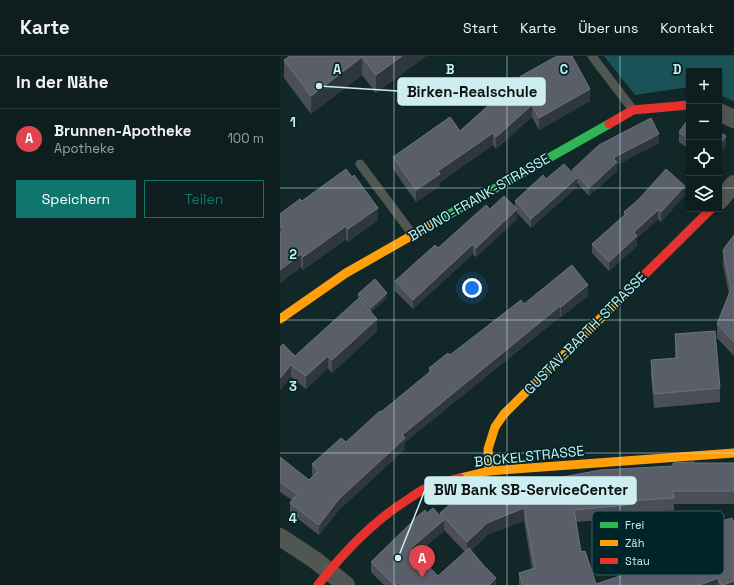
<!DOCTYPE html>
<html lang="de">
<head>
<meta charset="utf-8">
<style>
	:root { --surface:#0e1d1e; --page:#172627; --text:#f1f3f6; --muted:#9ba2a4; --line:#2e3b3c; --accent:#0f766e }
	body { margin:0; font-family:"Space Grotesk",sans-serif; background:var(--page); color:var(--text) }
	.controls { position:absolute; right:12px; top:12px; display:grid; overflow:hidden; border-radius:0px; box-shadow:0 2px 6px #0003 }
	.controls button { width:36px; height:36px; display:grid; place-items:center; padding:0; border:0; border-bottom:1px solid var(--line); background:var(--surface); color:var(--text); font:20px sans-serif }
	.you { position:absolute; left:192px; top:232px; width:14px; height:14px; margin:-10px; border:3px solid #fff; border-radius:50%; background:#1a73e8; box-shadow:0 0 0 6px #1a73e833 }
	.badge { display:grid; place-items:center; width:26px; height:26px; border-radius:50%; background:var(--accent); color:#fff; font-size:13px; font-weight:700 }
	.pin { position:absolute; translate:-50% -33px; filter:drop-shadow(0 1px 2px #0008) }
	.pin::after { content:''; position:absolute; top:21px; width:14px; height:12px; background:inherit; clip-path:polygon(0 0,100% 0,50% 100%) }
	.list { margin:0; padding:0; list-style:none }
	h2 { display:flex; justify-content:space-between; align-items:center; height:52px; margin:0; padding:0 16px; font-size:17px }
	h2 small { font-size:13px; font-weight:400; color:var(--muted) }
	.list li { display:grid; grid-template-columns:26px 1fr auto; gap:12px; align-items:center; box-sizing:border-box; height:60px; padding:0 16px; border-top:1px solid var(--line) }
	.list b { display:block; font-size:15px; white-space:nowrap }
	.list p { margin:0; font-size:13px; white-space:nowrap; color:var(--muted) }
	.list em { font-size:13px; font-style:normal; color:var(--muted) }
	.actions { display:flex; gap:8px; padding:12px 16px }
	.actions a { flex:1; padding:9px 0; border:1px solid var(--accent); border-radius:0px; text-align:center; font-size:14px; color:var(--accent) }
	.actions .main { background:var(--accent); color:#fff }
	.icon { flex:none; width:22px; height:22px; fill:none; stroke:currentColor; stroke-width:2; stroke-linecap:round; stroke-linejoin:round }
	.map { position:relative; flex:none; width:454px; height:529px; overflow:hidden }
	header { display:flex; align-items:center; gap:24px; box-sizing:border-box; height:56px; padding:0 20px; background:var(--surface); border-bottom:1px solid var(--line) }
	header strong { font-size:19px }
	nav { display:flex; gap:22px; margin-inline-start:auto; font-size:14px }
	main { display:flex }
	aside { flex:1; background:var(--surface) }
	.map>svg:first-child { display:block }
</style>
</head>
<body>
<header>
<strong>Karte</strong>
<nav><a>Start</a><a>Karte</a><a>Über uns</a><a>Kontakt</a></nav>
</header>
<main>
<aside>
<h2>In der Nähe<small></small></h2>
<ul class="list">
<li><span class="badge" style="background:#e0444e">A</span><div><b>Brunnen-Apotheke</b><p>Apotheke</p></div><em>100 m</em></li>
</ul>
<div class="actions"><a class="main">Speichern</a><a>Teilen</a></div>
</aside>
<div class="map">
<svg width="454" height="529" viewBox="0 0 454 529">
	<rect width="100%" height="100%" fill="#122728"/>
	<!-- forest -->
	<polygon fill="#195358" points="324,0 454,0 454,45 439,39 439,15 409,15 409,31 355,39"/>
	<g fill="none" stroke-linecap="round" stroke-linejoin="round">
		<!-- lane -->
		<g stroke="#505752" stroke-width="9">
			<polyline points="312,0 353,54"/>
			<polyline points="80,108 133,179"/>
		</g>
		<!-- street -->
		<g stroke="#505752" stroke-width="18">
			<polyline points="439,56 454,63"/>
			<polyline points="439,145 454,128"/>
			<polyline points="0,481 35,504 66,529"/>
		</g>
		<!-- fast -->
		<polyline stroke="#30b455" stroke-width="9" points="159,164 329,68"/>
		<!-- slow -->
		<g stroke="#ff9f0a" stroke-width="9">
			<polyline points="0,263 66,217 159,164"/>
			<polyline points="209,415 208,393 215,371 224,358 338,245"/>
			<polyline points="180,422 209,415 454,397"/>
		</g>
		<!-- jam -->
		<g stroke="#e5322d" stroke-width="9">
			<polyline points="329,68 353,54 409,49"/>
			<polyline points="338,245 431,153"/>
			<path d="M 38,529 C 63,497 90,468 124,446 C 130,442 136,438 142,434 C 154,429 167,425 180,422"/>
		</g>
	</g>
	<!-- wall -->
	<g fill="#4b4d57" fill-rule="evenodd">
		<polygon points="10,0 146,0 96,37 82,19 31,58 4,22 4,4"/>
		<polygon points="241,20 310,45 259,74 252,61 216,93 213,89 160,126 160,130 136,146 113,113 113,101 180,75"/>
		<polygon points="409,62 409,93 399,86 399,76"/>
		<polygon points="379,87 337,109 337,115 309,140 297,127 297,131 251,172 237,157 237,163 196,201 193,198 133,253 115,235 115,225 210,153 235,150 235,145 266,123 292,117 292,114"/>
		<polygon points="405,139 381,166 378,163 357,182 357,190 329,215 312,197 312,188 344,159 344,156"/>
		<polygon points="22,145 98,164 68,186 66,183 23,214 21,211 0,227 0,158"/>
		<polygon points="454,179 454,300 437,282 437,268 449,238 443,209 443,194"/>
		<polygon points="78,238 107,242 91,256 97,275 52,317 48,312 26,333 11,321 0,334 0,291 15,300 78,243"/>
		<polygon points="308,240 281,261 280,261 125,386 125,393 59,454 39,479 10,457 10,447 12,444 0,436 0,401 29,424 33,420 32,418 32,408 66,386 101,356 149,316 149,312 170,299 244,248"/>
		<polygon points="395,278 440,332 440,346 374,352 371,319 371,304 395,302"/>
		<path d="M 414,407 L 454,407 L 454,448 L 394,448 L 394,454 L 347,458 L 347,462 L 296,466 L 301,496 L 316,528 L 366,516 L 425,496 L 421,484 L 421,471 L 454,529 L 239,529 L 239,517 L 252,513 L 244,465 L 207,479 L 191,495 L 216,529 L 104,529 L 91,516 L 91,506 L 131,467 L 131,466 L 147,457 L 160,460 L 160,457 L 260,425 L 393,410 ZM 164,474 L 185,496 L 158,520 L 136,498 L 164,475 Z"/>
	</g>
	<!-- shaded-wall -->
	<g fill="#2e373e">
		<polygon points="122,0 146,0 96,37 96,19"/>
		<polygon points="82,1 82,19 31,58 31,40"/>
		<polygon points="310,33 310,45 259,74 259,62"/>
		<polygon points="252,49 252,61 216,93 216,81"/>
		<polygon points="213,77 213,89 160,126 160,130 136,146 136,134 158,115"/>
		<polygon points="379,78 379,87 337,109 337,115 309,140 309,132 333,102"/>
		<polygon points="446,80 446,91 439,100 439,90"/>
		<polygon points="297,122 297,131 251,172 251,163"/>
		<polygon points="405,130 405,139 381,166 381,156"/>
		<polygon points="98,152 98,164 68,186 68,173"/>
		<polygon points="237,153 237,163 196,201 196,192"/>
		<polygon points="378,154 378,163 357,182 357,190 329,215 329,206 354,176"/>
		<polygon points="66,170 66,183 23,214 23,201"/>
		<polygon points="193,188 193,198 133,253 133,244"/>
		<polygon points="21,198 21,211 0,227 0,214"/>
		<polygon points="308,229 308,240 281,261 281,251"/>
		<polygon points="107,237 107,242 91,257 91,252"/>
		<polygon points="280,250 280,261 125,386 125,393 59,454 39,479 39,469 59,443 122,379"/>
		<polygon points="97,263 97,275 52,317 52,304"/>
		<polygon points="48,300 48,312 26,333 26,320"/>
		<polygon points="11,309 11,321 0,334 0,322"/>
		<polygon points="244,452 244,465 207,479 187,499 187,486 207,467"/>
		<polygon points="164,464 164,475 131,503 131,492"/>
		<polygon points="216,522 216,529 209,529"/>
		<polygon points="438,522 438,529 420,529"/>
		<polygon points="454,525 454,529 443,529"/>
	</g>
	<!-- building -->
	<g fill="#595e68" stroke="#6b757d">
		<polygon points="10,0 122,0 96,19 82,1 31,40 4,4"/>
		<polygon points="277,0 292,0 310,33 259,62 252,49 216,81 213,77 158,115 160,118 136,134 113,101 170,61 180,75 241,20"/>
		<polygon points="371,62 379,78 333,102 337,106 309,132 292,114 319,89"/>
		<polygon points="409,62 409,83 399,76"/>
		<polygon points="439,76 446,80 439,90"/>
		<polygon points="284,108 297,122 251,163 235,145 263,119 266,123"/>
		<polygon points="66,113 72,121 74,119 98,152 68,173 66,170 23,201 21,198 0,214 0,177 4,175 0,170 2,169 0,166 0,158 20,143 22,145"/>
		<polygon points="386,113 405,130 381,156 378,154 354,176 357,180 329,206 312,188 346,158 344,156 358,144"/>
		<polygon points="224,140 237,153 196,192 193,188 133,244 115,225 155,189 158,192 206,149 210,153"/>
		<polygon points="454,179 454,286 437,268 451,233 443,194"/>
		<polygon points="292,209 308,229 281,251 280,250 122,379 125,382 59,443 39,469 10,447 17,438 0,426 0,401 29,424 38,415 32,408 61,382 66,386 100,355 101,356 151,315 149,312 168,297 170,299 241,244 244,248"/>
		<polygon points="95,223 107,237 91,252 78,238"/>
		<polygon points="79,242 97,263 52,304 48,300 26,320 11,309 0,322 0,291 3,288 15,300"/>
		<polygon points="435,275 440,332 374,338 371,304 397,302 395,278"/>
		<polygon points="414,406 414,407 454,407 454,435 393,435 394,442 347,445 347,449 294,454 301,496 305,495 316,528 364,512 366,516 428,495 421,471 452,462 454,467 454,525 443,529 441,529 438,522 420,529 243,529 239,517 255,512 244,452 207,467 187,486 160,457 185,435 259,422 260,425 321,414 393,410 393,407"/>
		<polygon points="153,452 164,464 131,492 158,520 189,492 205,511 216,522 209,529 121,529 119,526 115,529 114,529 91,506 132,466 131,466 145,454 147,457"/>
	</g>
	<!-- grid -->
	<path fill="none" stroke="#cceef0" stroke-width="1" stroke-opacity="0.55" d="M 114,0 L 114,529M 227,0 L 227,529M 340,0 L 340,529M 0,132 L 409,132M 439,132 L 454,132M 0,264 L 454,264M 0,397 L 454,397"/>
	<g text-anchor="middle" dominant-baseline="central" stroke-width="3.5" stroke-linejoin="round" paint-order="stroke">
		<!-- street labels -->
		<g font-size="14" fill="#cceef0" stroke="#002528">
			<text transform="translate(199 141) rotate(-30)">BRUNO-FRANK-STRASSE</text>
			<text transform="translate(305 277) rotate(-45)">GUSTAV-BARTH-STRASSE</text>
			<text transform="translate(249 400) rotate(-6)">BOCKELSTRASSE</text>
		</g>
	</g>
	<!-- legend -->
	<rect x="312" y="455" width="132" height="64" rx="6" fill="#002528" stroke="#3d6164" stroke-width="1"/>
	<rect x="320" y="466" width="18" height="6" fill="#30b455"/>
	<rect x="320" y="484" width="18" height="6" fill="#ff9f0a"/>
	<rect x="320" y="502" width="18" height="6" fill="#e5322d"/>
	<g font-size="11" fill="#cceef0">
		<text x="345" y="473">Frei</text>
		<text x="345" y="491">Zäh</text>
		<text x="345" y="509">Stau</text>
	</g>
	<g font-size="13" text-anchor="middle" font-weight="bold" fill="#cceef0" stroke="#002528" stroke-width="3.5" stroke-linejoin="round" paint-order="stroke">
		<text x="57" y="18">A</text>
		<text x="170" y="18">B</text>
		<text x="284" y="18">C</text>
		<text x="397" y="18">D</text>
		<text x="13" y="71">1</text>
		<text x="13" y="203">2</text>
		<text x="13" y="335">3</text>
		<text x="13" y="467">4</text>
	</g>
	<!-- callouts -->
	<path fill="none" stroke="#cceef0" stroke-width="1.5" d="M39 30L118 35M118 502L145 434"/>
	<g fill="#cceef0" stroke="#002528" stroke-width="1.5">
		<circle cx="39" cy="30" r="4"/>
		<circle cx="118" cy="502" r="4"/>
	</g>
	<g fill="#cceef0" stroke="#cceef0" stroke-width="1.5">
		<rect x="118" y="22" width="147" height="27" rx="4"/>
		<rect x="145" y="421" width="211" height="27" rx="4"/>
	</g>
	<g font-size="15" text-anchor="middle" font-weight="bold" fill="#111">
		<text x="192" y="41">Birken-Realschule</text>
		<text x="251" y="439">BW Bank SB-ServiceCenter</text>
	</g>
</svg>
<div class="controls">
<button>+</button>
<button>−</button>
<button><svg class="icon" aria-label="locate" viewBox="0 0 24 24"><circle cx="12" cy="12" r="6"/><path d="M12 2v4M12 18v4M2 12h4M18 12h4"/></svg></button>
<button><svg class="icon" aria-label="layers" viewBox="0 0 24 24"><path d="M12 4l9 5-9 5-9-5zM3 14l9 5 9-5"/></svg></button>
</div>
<div class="you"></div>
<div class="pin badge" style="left:142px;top:522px;background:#e0444e">A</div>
</div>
</main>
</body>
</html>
